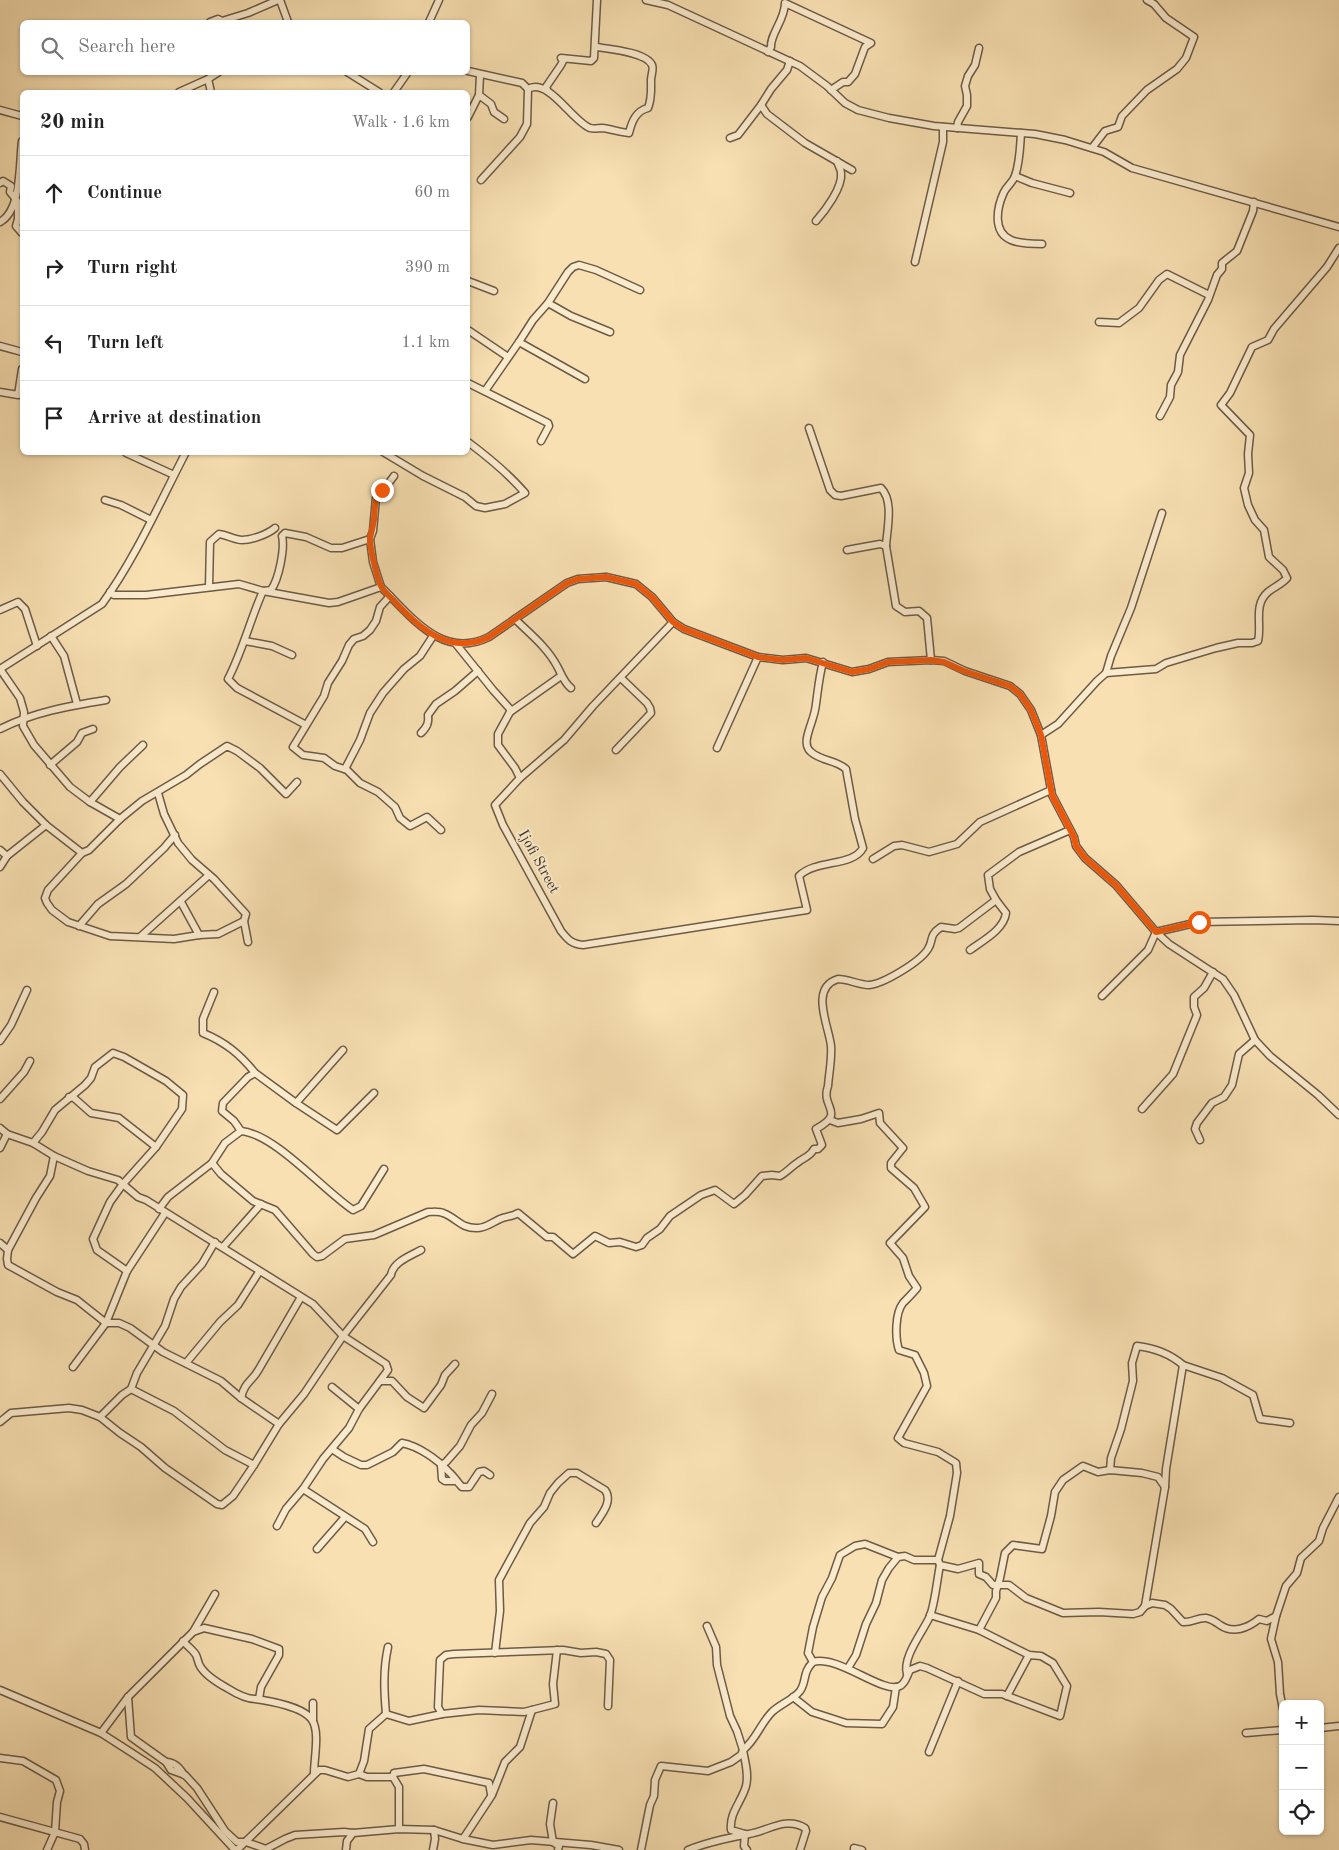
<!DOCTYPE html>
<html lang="en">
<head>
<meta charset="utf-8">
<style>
	:root { --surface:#fff; --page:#f2f2f2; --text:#222; --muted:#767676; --line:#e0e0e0 }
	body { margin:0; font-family:"Old Standard TT",serif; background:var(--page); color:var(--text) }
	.controls { position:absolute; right:15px; bottom:15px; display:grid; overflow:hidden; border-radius:8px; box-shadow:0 1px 4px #0004 }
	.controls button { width:45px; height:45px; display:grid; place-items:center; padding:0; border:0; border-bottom:1px solid var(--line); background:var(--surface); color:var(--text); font:25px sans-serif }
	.stop { position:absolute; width:15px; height:15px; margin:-11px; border:4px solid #ea580c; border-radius:50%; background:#fff }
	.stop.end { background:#ea580c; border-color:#fff; box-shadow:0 1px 5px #0008 }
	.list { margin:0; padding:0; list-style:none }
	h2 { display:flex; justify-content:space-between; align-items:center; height:65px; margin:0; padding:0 20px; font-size:21px }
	h2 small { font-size:16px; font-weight:400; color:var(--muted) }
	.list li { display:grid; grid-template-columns:32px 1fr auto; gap:15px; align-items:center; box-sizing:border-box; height:75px; padding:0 20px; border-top:1px solid var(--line) }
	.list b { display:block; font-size:19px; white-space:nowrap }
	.list em { font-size:16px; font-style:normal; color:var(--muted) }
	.icon { flex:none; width:28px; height:28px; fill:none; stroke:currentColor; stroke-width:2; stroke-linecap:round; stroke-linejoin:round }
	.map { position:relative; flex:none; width:1339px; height:1850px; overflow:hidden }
	.search { position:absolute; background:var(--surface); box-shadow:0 1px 4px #0004; left:20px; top:20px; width:450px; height:55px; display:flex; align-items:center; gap:12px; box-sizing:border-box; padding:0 18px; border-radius:8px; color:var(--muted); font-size:19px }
	.panel { position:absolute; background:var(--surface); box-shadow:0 1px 4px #0004; left:20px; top:90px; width:450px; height:365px; border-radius:8px }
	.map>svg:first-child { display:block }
</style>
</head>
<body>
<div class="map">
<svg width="1339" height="1850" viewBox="0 0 1339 1850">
	<rect width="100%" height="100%" fill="#f8e0b2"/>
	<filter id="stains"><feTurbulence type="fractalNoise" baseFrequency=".004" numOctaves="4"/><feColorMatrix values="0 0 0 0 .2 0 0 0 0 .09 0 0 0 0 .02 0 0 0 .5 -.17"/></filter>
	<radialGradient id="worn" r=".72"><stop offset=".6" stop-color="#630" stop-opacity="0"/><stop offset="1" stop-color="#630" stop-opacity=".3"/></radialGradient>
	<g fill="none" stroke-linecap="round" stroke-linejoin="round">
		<!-- minor casing -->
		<g stroke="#6d5a47" stroke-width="9">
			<g id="minor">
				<polyline points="280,0 288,22"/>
				<polyline points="646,0 668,5 800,66 827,86 845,103 858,110 889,118 934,126 1035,134 1065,140 1104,152 1132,168 1339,227"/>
				<polyline points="210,22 218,19 222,21 248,13 278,0"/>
				<polyline points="429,22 439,0"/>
				<path d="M 768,52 L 771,47 C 770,34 785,20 785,3 L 871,43 L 865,47 L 855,74 L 848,82 L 843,82 L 831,90"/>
				<polyline points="468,71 522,83 528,89 527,124 520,137 481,180"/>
				<polyline points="347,72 379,92"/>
				<path d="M 528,89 C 548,77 572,121 590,128 C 594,129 598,128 602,128 C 611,129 619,132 629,133 C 632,121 636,111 648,108 C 652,98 651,90 651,80 C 651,75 654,69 652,65 C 646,52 609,49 596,47"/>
				<polyline points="547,90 546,87 561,65 563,61 561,58 591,61 594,58 597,0"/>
				<polyline points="179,92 208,79"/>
				<polyline points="211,92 208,79 219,72"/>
				<polyline points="394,92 408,72"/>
				<polyline points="479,95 491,104 494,112 504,119"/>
				<polyline points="761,105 767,114 805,143 852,170"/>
				<polyline points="0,110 22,116"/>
				<polyline points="468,117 479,95 480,75"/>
				<polyline points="957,128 958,122 967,106 967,95 965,86 968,76 975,65 979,48"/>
				<path d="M 1021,133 C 1020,147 1020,162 1015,176 C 1013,182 1007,186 1004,192 C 997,207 992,232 1011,240 C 1020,244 1032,244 1042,244"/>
				<polyline points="730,138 738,135 761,105 771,89 787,70 790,61"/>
				<polyline points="1092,148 1105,131 1118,127 1122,116 1147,90 1177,69 1186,58 1194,37 1166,18 1154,4 1147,0"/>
				<polyline points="1015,176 1032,183 1070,193"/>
				<polyline points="0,183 3,181 11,186 10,192 18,202 18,219 16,226 22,233"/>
				<path d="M 816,221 C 825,211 843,187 841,173 C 841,169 838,165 837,161"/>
				<path d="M 0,222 C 22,210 19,164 22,141"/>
				<polyline points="915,262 943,142 943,127"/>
				<polyline points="468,281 494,291"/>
				<polyline points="548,303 571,316 610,332"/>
				<polyline points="1099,322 1119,323 1139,308 1159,280 1167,274 1209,295"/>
				<polyline points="468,330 508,357"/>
				<polyline points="519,342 585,379"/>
				<polyline points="0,346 22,352"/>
				<polyline points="468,383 548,423 549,426 541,441"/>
				<polyline points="485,391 519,342 533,320 548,303 568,272 573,267 579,265 596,270 640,290"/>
				<polyline points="0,392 18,395 22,369"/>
				<polyline points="1160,416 1170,397 1171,385 1178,372 1180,355 1208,300 1217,275 1222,269 1222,263 1237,251 1253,211 1254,202"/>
				<path d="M 809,428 L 830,490 L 835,495 L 841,496 L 881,488 C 894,501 887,529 886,546"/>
				<path d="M 383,452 L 423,476 L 465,497 L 476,506 L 485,508 L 505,504 L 525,493 C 508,473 488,457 468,442"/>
				<polyline points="126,453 174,475"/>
				<polyline points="105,500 121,505 151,520"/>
				<polyline points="847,550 880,544 886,546 896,606 905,612 919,611 927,618 931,660"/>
				<path d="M 209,587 L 210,542 L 219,534 C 227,535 235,540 242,540 C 252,540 268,534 275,528"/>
				<polyline points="381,587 373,562 370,539 373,531 376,498 379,492 388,484 394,476"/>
				<path d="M 110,592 L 114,595 L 146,595 L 239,584 L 263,591 L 329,603 L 338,602 L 381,587 C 412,617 442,660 489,637 L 567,583 L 578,579 L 606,577 L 636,584 L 652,597 L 673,622 L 684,629 L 758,657 L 783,660 L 806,658 L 852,672 L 869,669 L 888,662 L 931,660 L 944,661 L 965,671 L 1010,686 L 1020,694 L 1031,710 L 1041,735 L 1052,795 L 1074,837 L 1076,846 L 1085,858 L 1116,885 L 1156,932 L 1169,944 L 1223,979 L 1234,995 L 1255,1040 L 1270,1056 L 1318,1095 L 1339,1115"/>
				<polyline points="390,596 380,607 376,621 370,630 363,636 354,639 349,645 342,661 328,683 324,696 293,747 303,755 324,758 335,766 347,770 360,783 378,792 395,807 400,818 410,826 427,817 441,830"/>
				<polyline points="0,610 18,602 25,609 37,646"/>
				<path d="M 515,619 C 530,634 547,647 557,666 C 561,673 564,683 571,688"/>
				<path d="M 673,622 L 593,706 L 564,740 L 520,778 L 495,805 L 503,825 L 561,931 C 568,940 572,944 583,945 L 807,910 L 799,876 C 816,859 853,867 863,848 L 855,819 L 846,769 C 836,760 821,761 811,752 C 807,749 806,743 807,738 C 809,727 815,716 816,704 C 818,690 819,677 823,662"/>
				<polyline points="51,636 64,656 77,704"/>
				<polyline points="245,641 272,646 292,655"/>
				<polyline points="456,644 493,690 510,709 510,712 498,734 498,745 515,768 520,778"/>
				<path d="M 0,669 L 102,604 C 135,559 160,502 186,452"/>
				<polyline points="0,669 20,698 24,712 23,726 34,745 70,787 90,802 120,819"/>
				<path d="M 1106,673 L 1156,669 L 1166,663 L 1216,648 L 1238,643 L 1252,643 L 1258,641 C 1262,624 1253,605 1268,592 C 1274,587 1282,584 1287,578 L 1283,570 L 1269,557 L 1264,530 L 1255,520 L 1248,505 L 1244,488 L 1249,473 L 1248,454 L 1250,435 L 1221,405 L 1230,393 L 1252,347 L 1268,340 L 1274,329 L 1327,267 L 1339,248"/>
				<polyline points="510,712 561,676"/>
				<path d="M 306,725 L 237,688 L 228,679 C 243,650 250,620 263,591 L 271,590 C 279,579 285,548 282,536 L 285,533 L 306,537 L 331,548 L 342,548 L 370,539"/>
				<path d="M 0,729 C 34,712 69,706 106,700"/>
				<path d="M 421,733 C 427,727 429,723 428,715 L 436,704 L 455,691 L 478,671"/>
				<polyline points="1041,735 1058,724 1097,681 1106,673 1111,656 1131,608 1162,513"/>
				<polyline points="717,748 758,657"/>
				<polyline points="616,750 651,713 650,708 647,703 621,678"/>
				<polyline points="50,765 77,742 82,733 93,729"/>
				<polyline points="345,769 360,740 370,713 383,693 404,669 420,656 433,636"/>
				<polyline points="0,774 23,802 46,825 82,853"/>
				<polyline points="158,793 164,814 178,843 192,860 214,879 246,914 244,921 248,942"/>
				<polyline points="90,802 120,767 143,745"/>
				<polyline points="0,850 7,856"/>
				<polyline points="873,859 894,846 902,845 929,852 957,844 980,822 1051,790"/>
				<polyline points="0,867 7,856 46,825"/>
				<polyline points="181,902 199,935"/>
				<polyline points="244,921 218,934 199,935 174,939 110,936 68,922 52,910 47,903 45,898 48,890 82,853 89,850 120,819 142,801 186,775 200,764 227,746 237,751 260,768 286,794 297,782"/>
				<polyline points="79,926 98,904 126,884 164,848 175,835"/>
				<polyline points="140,937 209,875"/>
				<path d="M 970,950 C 982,941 1004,930 1006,913 L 996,900"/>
				<path d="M 214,992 L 203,1019 L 203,1033 C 225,1042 240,1054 255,1073"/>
				<polyline points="1102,996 1148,950 1156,932 1199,922 1313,920 1339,921"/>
				<polyline points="0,1041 11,1025 27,990"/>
				<polyline points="69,1097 74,1098 91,1113 119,1118 156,1147"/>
				<polyline points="0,1099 24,1072 30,1061"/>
				<polyline points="296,1103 343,1050"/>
				<polyline points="1142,1109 1173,1074 1197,1015 1194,1007 1194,997 1204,988 1213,972"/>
				<path d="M 830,1120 L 838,1123 L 861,1119 L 879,1113 L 880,1123 L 903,1148 L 891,1163 L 891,1168 L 914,1188 L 925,1207 L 890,1243 L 903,1258 L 909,1276 L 917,1288 C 912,1294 908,1298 903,1303 C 895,1313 895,1338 899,1350 L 915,1355 L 924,1373 L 927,1386 L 898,1438 L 904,1443 L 938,1452 L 956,1463 L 957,1473 L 950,1516 L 938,1560 L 914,1560 L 905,1556 L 898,1557 L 889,1568 L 882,1580 L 876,1603 L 866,1624 L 856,1655 L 848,1668"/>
				<polyline points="0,1128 7,1134 33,1143 54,1156 88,1171 118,1180 138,1197 146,1200 313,1304 343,1336 386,1364 388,1370 359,1409 349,1428 323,1459 303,1489 286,1509 277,1526"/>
				<polyline points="241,1131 234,1121 222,1111 223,1103 248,1077 255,1073 296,1103 337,1130 374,1093"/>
				<polyline points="1200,1140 1195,1129 1197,1123 1212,1103 1224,1097 1232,1085 1239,1054 1255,1040"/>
				<polyline points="33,1143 42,1132 55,1110 85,1085 91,1078 95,1067 113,1053 124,1057 166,1081 183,1095 182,1109 156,1147 123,1184 110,1202 93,1239 97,1250 127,1271"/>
				<polyline points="0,1148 7,1134"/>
				<polyline points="54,1156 50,1176 36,1198 8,1250 7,1259 8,1265 57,1292 77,1300 106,1323 119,1323 130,1328 163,1352 221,1381 241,1398 279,1424"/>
				<path d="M 212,1163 L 221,1174 L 253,1201 L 275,1210 L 313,1254 L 317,1257 L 322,1256 L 345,1239 L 374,1235 L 428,1212 C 433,1212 439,1211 443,1213 C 457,1218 461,1229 478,1228 C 486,1228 493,1222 500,1219 C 506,1216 512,1217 518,1213 L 547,1237 L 553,1237 L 573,1254 L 595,1236 L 609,1243 L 620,1242 L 636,1247 L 642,1245 L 647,1238 L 660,1229 L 670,1216 L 701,1195 L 715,1190 L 734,1204 L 745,1195 L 762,1176 L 772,1175 L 780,1176 C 787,1172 791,1167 797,1163 C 804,1157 810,1157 814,1149 L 818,1149 L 822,1145 L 816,1129 C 847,1112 820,1108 828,1086 C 829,1073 832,1059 831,1046 C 829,1026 809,988 838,979 C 848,979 859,985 869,985 C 883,984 920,962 928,949 C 934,940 928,936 941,927 L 955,929 L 959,928 L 996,900 L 990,889 L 988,875 L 1019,852 L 1070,830"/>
				<path d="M 159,1209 L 168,1197 L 212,1163 L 225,1143 L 241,1131 C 275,1134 323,1190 353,1210 L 361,1206 L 384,1169"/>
				<polyline points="0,1243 8,1250"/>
				<polyline points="223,1247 261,1204"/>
				<polyline points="186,1363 220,1322 238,1305 259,1272"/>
				<polyline points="73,1367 106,1323 127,1271 165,1213"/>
				<polyline points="380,1381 392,1381 407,1397 424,1408 441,1385 445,1375 455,1364"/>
				<polyline points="332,1387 359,1409"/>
				<polyline points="131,1389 174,1411 225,1450 254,1465"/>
				<path d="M 241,1398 C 245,1381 252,1382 259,1369 C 273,1345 287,1321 301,1297"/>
				<polyline points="100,1417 122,1395 131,1389 137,1373 165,1326 174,1299 181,1287 202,1264 215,1242"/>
				<path d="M 0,1422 L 11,1413 L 69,1408 L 82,1410 L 100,1417 L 120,1433 L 141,1447 L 165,1468 L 217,1504 L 222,1505 L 233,1496 L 254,1465 L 279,1424 L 304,1394 L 343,1336 L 391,1275 C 393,1262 410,1256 421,1250"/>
				<path d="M 332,1449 L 344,1457 L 361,1465 L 367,1465 L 393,1452 L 402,1443 C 418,1446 437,1459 449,1472 C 454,1476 457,1482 462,1487 L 469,1487 L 479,1472 L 484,1471 L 490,1475"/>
				<polyline points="441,1465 446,1462 460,1446 471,1425 482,1413 492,1394"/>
				<polyline points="441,1465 442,1479 445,1481 456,1481"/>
				<path d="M 1110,1470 L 1111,1458 L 1121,1429 L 1133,1381 L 1132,1363 L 1137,1346 C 1155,1348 1169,1353 1183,1365"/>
				<polyline points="303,1489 365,1529 373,1542"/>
				<polyline points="317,1549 345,1517"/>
				<path d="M 938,1560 L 940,1565 L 958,1569 L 979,1563 L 979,1574 L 986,1577 L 993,1585 L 1009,1585 L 1026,1598 L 1063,1613 L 1099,1612 L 1133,1614 L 1140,1612 L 1145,1606 L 1152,1603 L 1165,1605 L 1171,1609 L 1183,1622 C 1192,1623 1198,1617 1206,1618 C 1211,1619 1216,1622 1220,1625 C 1233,1634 1248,1628 1259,1619 L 1267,1621 L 1276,1616 L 1286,1586 L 1297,1573 L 1301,1558 L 1319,1541 L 1323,1528 L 1339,1497"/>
				<polyline points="1145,1606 1165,1487 1166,1469 1183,1365 1222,1378 1253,1395 1260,1419 1290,1423"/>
				<polyline points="930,1615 979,1630 996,1598 996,1591 1000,1578 1005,1553 1013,1545 1042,1549 1051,1516 1055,1492 1063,1480 1083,1466 1098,1472 1110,1470 1142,1473 1158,1477 1165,1487"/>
				<polyline points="1276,1616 1271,1639 1278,1662 1280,1694 1283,1709"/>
				<polyline points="193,1632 204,1628 252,1639 279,1649 279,1655 261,1687 259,1699"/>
				<path d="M 183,1641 C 187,1646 193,1650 196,1655 C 198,1659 198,1663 200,1666 C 205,1675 218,1683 227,1688 C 235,1693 246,1699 255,1699 C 270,1701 304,1707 312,1720 C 320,1731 314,1759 314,1773"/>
				<path d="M 495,1653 L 500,1611 L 499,1580 L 530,1523 L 544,1507 L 550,1493 L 558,1483 L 569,1473 L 577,1473 L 605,1490 C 613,1501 602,1514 596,1523"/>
				<polyline points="813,1662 808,1653 813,1627 822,1597 832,1578 840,1555 855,1546 865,1544 898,1557"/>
				<path d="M 907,1674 C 902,1657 923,1632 930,1616 C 935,1603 937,1580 940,1565"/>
				<polyline points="0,1690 101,1733 129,1751 155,1768 187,1798 235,1850"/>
				<polyline points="1007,1696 1029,1655"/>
				<polyline points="128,1697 131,1737 166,1762 171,1770 185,1775 197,1788 225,1831 237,1842 246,1842 266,1849 285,1839 295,1835 344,1832 353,1833 399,1829 434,1830 463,1839 493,1845 531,1840 591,1845 619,1850"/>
				<polyline points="793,1697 812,1712 846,1723 882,1724 893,1707 896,1687"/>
				<polyline points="313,1703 313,1721"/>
				<polyline points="386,1714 409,1721 442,1714 479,1710 524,1712 555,1704 553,1684 557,1650"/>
				<path d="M 386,1714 C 384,1691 383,1670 388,1647"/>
				<polyline points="442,1714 438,1707 440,1660 446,1655 454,1654 563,1650 581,1653 596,1652 606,1654 610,1660 608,1706"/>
				<polyline points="1320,1728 1339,1726"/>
				<polyline points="101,1733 128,1697 193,1632 215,1594"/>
				<polyline points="1246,1733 1282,1730"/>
				<polyline points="929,1752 958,1681"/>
				<polyline points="0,1758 23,1761 56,1780 60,1791 57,1802 55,1832 47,1850"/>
				<path d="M 166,1762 C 175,1762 180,1768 184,1775"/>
				<polyline points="359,1774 364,1761 369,1729 386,1714"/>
				<polyline points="393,1777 394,1773 424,1769 489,1783 491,1794"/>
				<polyline points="553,1803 550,1824 553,1842 559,1846 558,1850"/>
				<polyline points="0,1817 80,1839 84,1844 85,1850"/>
				<path d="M 745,1834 L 731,1830 C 729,1813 742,1801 746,1786 C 749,1774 745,1762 743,1750 C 756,1740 760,1724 772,1712 C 780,1704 793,1700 800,1691 C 807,1681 802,1673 813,1662 C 837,1654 884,1695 900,1686 C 906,1683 907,1675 910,1670 L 920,1666 L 927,1668 L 984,1694 L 1002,1694 L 1060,1716 L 1067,1686 L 1053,1663 L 1041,1656 L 1029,1655 L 979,1630"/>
				<polyline points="745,1834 744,1846 747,1850"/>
				<polyline points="463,1839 492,1795 505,1762 520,1747 532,1710"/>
				<polyline points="237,1850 319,1770 325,1770 348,1777 359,1774 367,1777 393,1777 399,1787 399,1829"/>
				<polyline points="346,1850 347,1841 353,1833"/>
				<polyline points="433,1850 435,1839 434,1830"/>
				<polyline points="641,1850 650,1805 654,1796 655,1780 661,1766 708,1771 731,1762 741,1755 743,1750 737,1731 730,1716 717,1665 716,1647 707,1626"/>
				<path d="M 688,1850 C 708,1842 727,1838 749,1834 C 768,1831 786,1816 805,1828 L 806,1831 L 800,1850"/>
				<polyline points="854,1850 854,1848 862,1850"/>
			</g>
		</g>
		<!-- minor -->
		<use href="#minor" stroke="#faebcd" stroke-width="6"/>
	</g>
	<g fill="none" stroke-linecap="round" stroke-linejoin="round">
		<!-- route -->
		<path stroke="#ea580c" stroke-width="6" d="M 382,490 C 374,496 375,509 374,519 C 373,525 372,531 370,537 C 369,545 377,578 381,586 C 384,592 392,598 396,603 C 422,631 451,655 489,637 L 567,583 L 578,579 L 606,577 L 636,584 L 652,597 L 673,622 L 684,629 L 758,657 L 783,660 L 806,658 L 852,672 L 869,669 L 888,662 L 931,660 L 944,662 L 964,671 L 1010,686 L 1020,694 L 1031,710 L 1041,735 L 1052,795 L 1074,837 L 1076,846 L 1085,858 L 1116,885 L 1156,932 L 1199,922"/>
	</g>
	<g text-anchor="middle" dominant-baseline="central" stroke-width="4" stroke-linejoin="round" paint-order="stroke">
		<!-- street labels -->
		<g font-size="15" fill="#3f2e23" stroke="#faebcd">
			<text transform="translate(538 862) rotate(61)">Ijofi Street</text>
		</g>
	</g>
	<rect width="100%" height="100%" filter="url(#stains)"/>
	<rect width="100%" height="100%" fill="url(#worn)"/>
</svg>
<div class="controls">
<button>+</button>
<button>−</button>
<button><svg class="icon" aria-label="locate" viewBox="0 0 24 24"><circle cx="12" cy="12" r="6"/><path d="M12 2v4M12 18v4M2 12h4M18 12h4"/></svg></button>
</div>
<div class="stop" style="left:1199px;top:922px"></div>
<div class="stop end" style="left:382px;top:490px"></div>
<div class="search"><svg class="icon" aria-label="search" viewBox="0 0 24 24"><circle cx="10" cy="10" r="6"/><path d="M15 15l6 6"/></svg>Search here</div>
<section class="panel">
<h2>20 min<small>Walk · 1.6 km</small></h2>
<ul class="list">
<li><svg class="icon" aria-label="ahead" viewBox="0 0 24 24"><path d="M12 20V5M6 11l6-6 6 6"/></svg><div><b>Continue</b></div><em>60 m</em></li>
<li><svg class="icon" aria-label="right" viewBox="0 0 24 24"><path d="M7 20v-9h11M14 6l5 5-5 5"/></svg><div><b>Turn right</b></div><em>390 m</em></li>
<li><svg class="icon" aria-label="left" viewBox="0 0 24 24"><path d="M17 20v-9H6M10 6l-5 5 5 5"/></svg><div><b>Turn left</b></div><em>1.1 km</em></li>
<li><svg class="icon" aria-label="arrive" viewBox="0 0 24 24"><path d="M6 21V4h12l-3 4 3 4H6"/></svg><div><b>Arrive at destination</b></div></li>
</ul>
</section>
</div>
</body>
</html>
